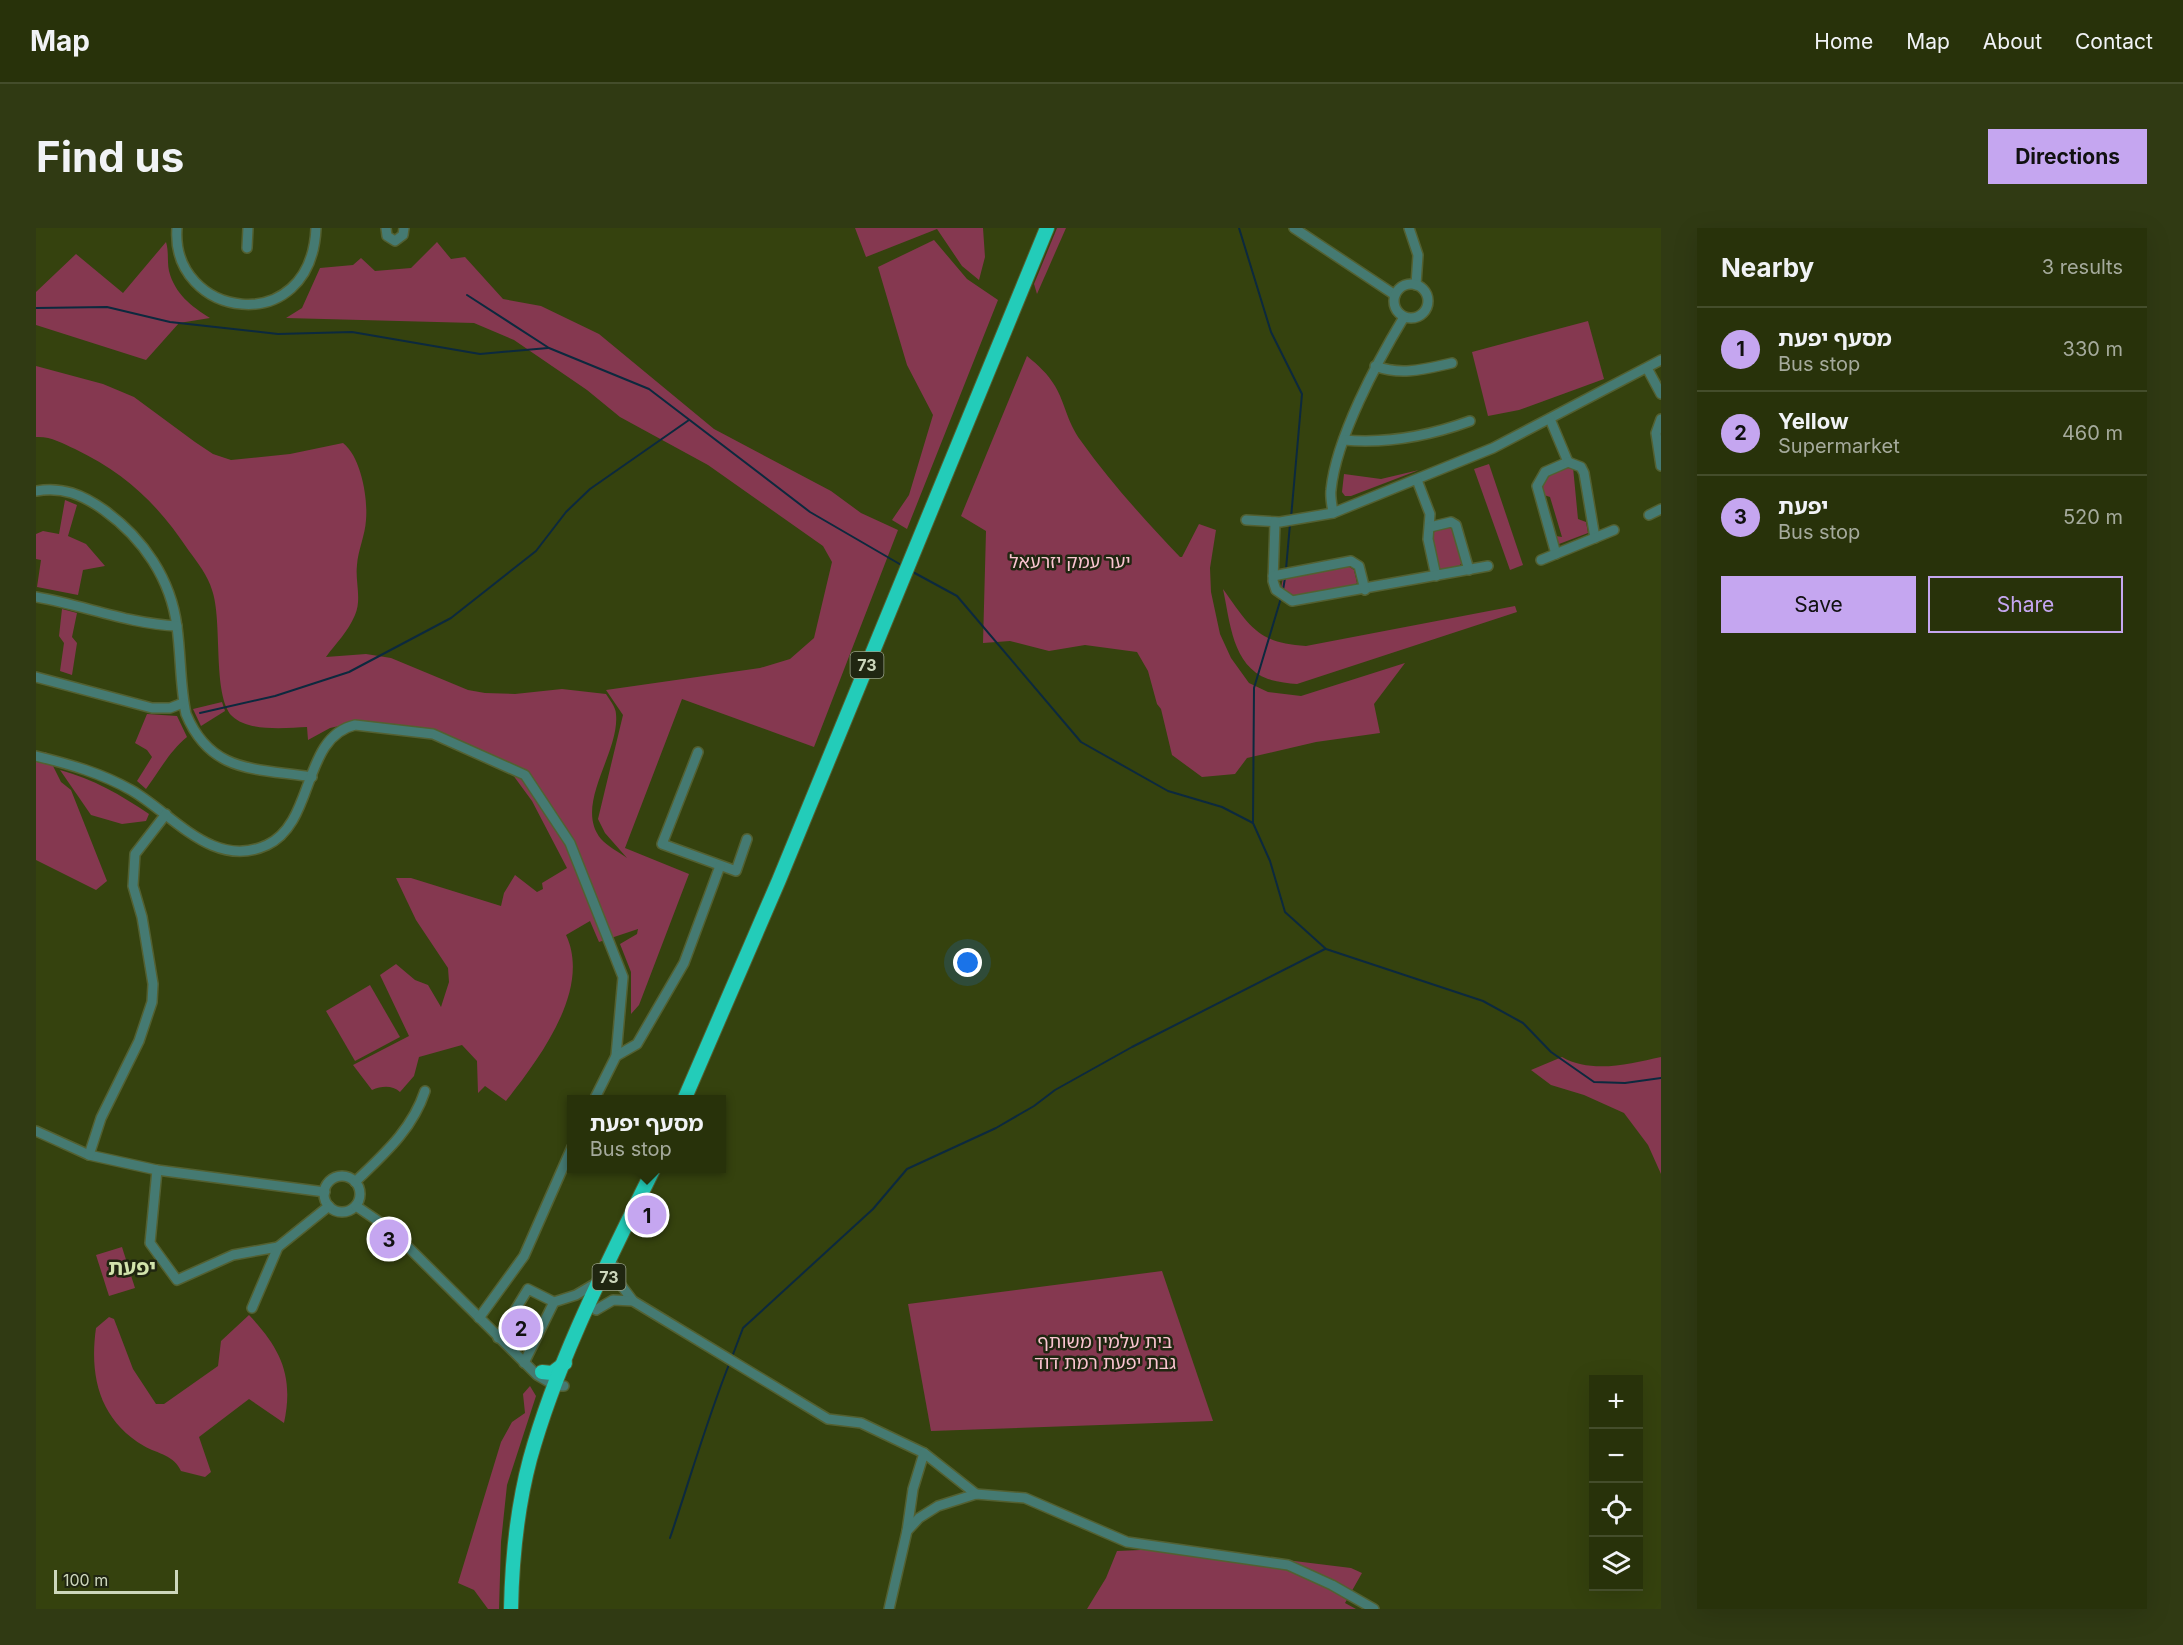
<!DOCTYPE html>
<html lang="en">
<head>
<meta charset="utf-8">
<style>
	:root { --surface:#28320a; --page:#303a13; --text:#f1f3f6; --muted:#a5aa9c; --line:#444d2b; --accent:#c5a6f0 }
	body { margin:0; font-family:Inter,"Noto Sans Hebrew",sans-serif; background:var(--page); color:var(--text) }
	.controls { position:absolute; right:18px; bottom:18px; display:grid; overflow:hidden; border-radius:0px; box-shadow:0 6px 24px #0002 }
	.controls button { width:54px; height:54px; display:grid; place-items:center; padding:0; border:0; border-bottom:2px solid var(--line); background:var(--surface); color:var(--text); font:30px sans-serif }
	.scale { position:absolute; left:18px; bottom:15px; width:124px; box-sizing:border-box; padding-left:6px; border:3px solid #cdd7bc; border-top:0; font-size:16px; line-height:21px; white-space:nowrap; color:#cdd7bc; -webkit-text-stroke:4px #202611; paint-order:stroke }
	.you { position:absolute; left:932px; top:735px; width:21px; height:21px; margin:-15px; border:4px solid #fff; border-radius:50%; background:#1a73e8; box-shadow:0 0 0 9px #1a73e833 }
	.badge { display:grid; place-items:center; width:39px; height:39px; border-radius:50%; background:var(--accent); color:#111; font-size:20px; font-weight:700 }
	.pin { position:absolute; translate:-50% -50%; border:3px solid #fff; box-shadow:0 2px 6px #0006 }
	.popup { position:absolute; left:531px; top:867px; width:159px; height:78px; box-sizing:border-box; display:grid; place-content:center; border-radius:0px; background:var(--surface); filter:drop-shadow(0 2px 4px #0005); font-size:20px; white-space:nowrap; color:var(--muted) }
	.popup b { font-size:22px; color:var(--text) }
	.popup::after { content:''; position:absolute; left:50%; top:100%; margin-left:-12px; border:12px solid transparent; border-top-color:var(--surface) }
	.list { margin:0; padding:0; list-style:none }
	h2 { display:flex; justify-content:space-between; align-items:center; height:78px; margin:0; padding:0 24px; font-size:26px }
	h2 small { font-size:20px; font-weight:400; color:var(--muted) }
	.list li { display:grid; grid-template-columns:39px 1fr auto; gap:18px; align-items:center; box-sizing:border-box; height:84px; padding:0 24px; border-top:2px solid var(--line) }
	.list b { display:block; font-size:22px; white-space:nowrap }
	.list p { margin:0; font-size:20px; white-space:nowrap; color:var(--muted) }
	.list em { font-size:20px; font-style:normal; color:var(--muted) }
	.actions { display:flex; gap:12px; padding:18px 24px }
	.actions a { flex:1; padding:14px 0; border:2px solid var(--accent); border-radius:0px; text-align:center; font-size:21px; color:var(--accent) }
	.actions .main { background:var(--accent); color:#111 }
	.icon { flex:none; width:33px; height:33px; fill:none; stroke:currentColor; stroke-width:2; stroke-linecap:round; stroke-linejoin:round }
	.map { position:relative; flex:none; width:1625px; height:1381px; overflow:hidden; border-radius:0px }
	header { display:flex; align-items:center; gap:36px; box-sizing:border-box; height:84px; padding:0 30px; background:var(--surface); border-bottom:2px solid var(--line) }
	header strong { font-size:28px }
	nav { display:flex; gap:33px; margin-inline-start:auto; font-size:21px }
	.intro { display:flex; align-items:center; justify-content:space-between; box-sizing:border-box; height:144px; padding:0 36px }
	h1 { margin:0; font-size:42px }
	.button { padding:15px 27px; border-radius:0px; background:var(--accent); color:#111; font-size:21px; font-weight:700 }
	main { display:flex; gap:36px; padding:0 36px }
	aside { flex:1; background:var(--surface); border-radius:0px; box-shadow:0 6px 24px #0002 }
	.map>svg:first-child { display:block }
</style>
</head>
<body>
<header>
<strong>Map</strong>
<nav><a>Home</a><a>Map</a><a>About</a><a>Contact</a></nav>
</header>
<div class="intro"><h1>Find us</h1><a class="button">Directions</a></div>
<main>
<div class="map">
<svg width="1625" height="1381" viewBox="0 0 1625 1381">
	<rect width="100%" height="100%" fill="#35420e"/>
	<!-- green -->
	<g fill="#853850">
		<polygon points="819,0 947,0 949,29 943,52 926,38 901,1 830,29"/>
		<polygon points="1021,0 1030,0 1001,66 998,56"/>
		<polygon points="898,12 931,51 962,72 871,301 856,292 873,267 897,187 871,137 842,39"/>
		<path d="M 130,14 C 133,24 131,33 133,43 C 139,66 155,78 174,90 L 143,95 L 110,132 L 0,97 L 0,64 L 40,26 L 87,65 Z"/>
		<path d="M 401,14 L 415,31 L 429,29 L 467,71 L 505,78 L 563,106 L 678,201 L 795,263 L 825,285 L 862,302 L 778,519 L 646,471 L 589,620 L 653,646 L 603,777 L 595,786 L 595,744 L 584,716 L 601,706 L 602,701 L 563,714 L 554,693 L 530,707 C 556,762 502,832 470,873 L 449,858 L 442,865 L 441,833 L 426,817 L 383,829 L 378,848 L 364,864 C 356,857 346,858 336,862 L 317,837 L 373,808 L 344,747 L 360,736 L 379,752 L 392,757 L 405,779 L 413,754 L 412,740 L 380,692 L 360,650 L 375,650 L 465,678 L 468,665 L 479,647 L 501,664 L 507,661 L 506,655 L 531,640 L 496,573 L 474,543 L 397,510 L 307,497 L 294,500 L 272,512 L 271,499 C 250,500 212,504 196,488 C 176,467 187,393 176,362 C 172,348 162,335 153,323 C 121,275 90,246 39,221 C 26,215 14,208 0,209 L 0,138 L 67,156 L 98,169 L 159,214 L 177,226 L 195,232 L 254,226 L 307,215 C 325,229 332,270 330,292 C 329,308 322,322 321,337 C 319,354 326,371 319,387 C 312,404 300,415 290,429 L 330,426 L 355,430 L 432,462 L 449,465 L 479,466 L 526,461 L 570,466 C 573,471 580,479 580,486 C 584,525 537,577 565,611 C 571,618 583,624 591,630 L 569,605 L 562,591 L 587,487 L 570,462 L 724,440 L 754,431 L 778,410 L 796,334 L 787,318 L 672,237 L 584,189 L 551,162 L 478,112 L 438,95 L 250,90 L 266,80 L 284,40 L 317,37 L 325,30 L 339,43 L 375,40 Z"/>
		<polygon points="1552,93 1568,151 1483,182 1452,188 1436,124"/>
		<path d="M 991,128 C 1002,137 1012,146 1019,158 C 1030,177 1030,192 1045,213 C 1074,254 1109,292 1144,329 L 1146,329 L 1163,296 L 1180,302 L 1174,340 L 1175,364 L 1184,406 L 1195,430 L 1213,455 L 1232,464 L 1265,468 L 1369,435 L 1338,476 L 1344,505 L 1280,514 L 1211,530 L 1199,546 L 1166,549 L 1136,527 L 1125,481 L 1121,476 L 1112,443 L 1101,424 L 1049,417 L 1013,423 L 974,413 L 947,415 L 950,303 L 925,288 Z"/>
		<polygon points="1453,236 1487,337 1474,342 1438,241"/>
		<path d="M 1533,239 L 1537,239 L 1542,291 L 1550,294 L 1552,305 L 1523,316 L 1520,308 L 1526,309 L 1514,269 L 1505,266 C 1505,248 1518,245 1533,239 Z"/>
		<polygon points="1383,242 1315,268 1309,268 1306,264 1308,246 1345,251"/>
		<polygon points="29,272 41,277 32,308 50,316 69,338 47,342 42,367 1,359 5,332 0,331 0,306 7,303 23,306"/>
		<polygon points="1413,299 1416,299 1426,334 1422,340 1404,342 1395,308 1400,302"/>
		<polygon points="1312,338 1318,342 1321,355 1316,360 1257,369 1245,360 1247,350"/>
		<path d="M 1187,361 C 1214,399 1222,415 1270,418 L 1479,378 L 1481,384 L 1261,456 C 1252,455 1241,454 1232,451 C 1196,438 1194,393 1187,361 Z"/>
		<polygon points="26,381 41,385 36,409 41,415 36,447 24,443 28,415 23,408"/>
		<polygon points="186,474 189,483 165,498 157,481"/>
		<path d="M 111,486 L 141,488 L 151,509 C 133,524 124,542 110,561 L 101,553 L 116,529 L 111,522 L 99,515 Z"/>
		<polygon points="10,524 25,554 35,562 71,653 60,662 0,632 0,530"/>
		<path d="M 24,542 C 57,551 85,567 113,586 L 110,593 L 86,596 L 55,587 Z"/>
		<polygon points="334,757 364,809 319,833 290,783"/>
		<path d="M 1526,829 C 1556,846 1593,836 1625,829 L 1625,946 L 1612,917 L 1588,885 L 1548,867 L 1515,857 L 1495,842 Z"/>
		<polygon points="86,1019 99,1060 73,1068 60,1027"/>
		<polygon points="1126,1043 1177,1193 895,1203 872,1076"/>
		<path d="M 213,1087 C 245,1121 258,1148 248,1195 L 213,1171 L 163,1209 L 175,1244 L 169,1249 L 145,1243 C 138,1227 122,1226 108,1218 C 64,1192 53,1149 60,1100 L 73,1089 L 78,1091 L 97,1141 L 120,1176 L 128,1176 L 182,1138 L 185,1113 Z"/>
		<polygon points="494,1158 500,1168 471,1257 465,1314 463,1381 452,1381 438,1362 422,1355 465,1214 476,1194 489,1185 487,1166"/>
		<polygon points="1151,1320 1315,1340 1326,1345 1309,1375 1320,1381 1051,1381 1070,1350 1081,1323"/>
	</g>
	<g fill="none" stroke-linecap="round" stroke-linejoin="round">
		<!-- stream -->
		<g stroke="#0c293e" stroke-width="2">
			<polyline points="1203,0 1235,104 1266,166 1255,290"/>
			<polyline points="431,67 513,120 613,161 774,284 867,338"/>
			<polyline points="0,80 71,79 134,94 242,106 316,104 444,126 512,120"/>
			<polyline points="1250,341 1254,296"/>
			<polyline points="875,343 921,368 1045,514 1132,563 1186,579 1217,595 1234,633 1249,684 1290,721 1447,773 1487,795 1515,824 1558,854 1589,855 1625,850"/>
			<polyline points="1247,362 1249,350"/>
			<polyline points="164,485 239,468 313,444 415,390 500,323 530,284 554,261 653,192"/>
			<polyline points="1217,595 1218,460 1245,370"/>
			<polyline points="696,1129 707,1100 837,981 871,941 960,900 998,878 1019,862 1096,819 1289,721"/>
			<path d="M 634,1310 C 654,1251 671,1191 694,1134"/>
		</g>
		<!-- minor casing -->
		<g stroke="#536031" stroke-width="12">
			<g id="minor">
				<path d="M 141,0 C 134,90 275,113 280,0"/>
				<polyline points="350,0 351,8 359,13 367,7 368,0"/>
				<polyline points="1258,0 1359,67"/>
				<polyline points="1373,0 1382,27 1380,57"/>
				<polyline points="211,20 212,0"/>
				<circle cx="1375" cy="73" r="17"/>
				<path d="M 1368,89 C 1341,134 1300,210 1295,262 C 1294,269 1296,277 1297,285 L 1457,220 L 1625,132"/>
				<path d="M 1339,138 C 1366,148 1389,141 1416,135"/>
				<polyline points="1611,140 1625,166"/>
				<polyline points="1514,191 1532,234 1509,244 1501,258 1520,326"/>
				<polyline points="1625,191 1620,205 1625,238"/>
				<path d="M 1308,212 C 1353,216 1393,208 1434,193"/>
				<polyline points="1532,234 1545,239 1548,245 1559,310"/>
				<polyline points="1381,252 1394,286 1392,311 1400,348"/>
				<path d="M 0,263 C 26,258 47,267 68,282 C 107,310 135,351 141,399 C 145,428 144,458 150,486 C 175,546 220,540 276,549"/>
				<polyline points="1613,287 1625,281"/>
				<polyline points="1210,292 1244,294 1297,285"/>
				<polyline points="1239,294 1237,353 1240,362 1256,373 1452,338"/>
				<polyline points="1394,299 1415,294 1420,297 1433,342"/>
				<polyline points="1505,332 1578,302"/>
				<polyline points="1237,348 1315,333 1323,338 1329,362"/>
				<path d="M 0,369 C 47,377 93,396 141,398"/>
				<polyline points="0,449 116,480 134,480 147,475"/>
				<polyline points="662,524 626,616 700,643 711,611"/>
				<path d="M 0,528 C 33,536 65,545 95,562 C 137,586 177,642 231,617 C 279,595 266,509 319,497 L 397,506 L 489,547 L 534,615 L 587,749 L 580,828 L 558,872"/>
				<polyline points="580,828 601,816 648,735 684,638"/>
				<polyline points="0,903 53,927 121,942 289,964"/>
				<polyline points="53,927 65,890 103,813 116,774 117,756 106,689 97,658 99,626 130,586"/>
				<polyline points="121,942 114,1015 141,1052 197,1027 242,1019"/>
				<circle cx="306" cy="966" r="18"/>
				<path d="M 319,954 C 348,926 376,902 389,863"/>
				<polyline points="320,978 354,1001 501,1147 520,1158 528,1158"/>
				<polyline points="578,1038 582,1053 597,1073"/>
				<polyline points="216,1080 242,1019 293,978"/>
				<polyline points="560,1082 577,1072 597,1073 792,1191 825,1195 888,1225"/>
				<polyline points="443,1090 488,1028 536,919"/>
				<polyline points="462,1110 492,1061 518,1074"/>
				<polyline points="488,1135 518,1074 540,1067 562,1054"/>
				<polyline points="871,1303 877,1261 888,1225 940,1266"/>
				<polyline points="853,1381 871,1303 883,1290 902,1278 940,1266 989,1270 1091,1314 1252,1337 1296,1357 1338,1381"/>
			</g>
		</g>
		<!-- highway casing -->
		<g stroke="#536031" stroke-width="16">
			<g id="highway">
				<polyline points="648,872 743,652 1011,0"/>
				<polyline points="506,1144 516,1145 529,1135"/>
				<path d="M 475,1381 C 476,1331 481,1280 494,1231 C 522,1130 572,1034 618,940"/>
			</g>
		</g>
		<!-- minor -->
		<use href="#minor" stroke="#457a72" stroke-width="9"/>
		<!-- highway -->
		<use href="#highway" stroke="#23ccb9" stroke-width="14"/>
	</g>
	<g text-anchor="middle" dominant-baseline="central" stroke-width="5" stroke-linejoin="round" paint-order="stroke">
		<!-- shield labels -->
		<g fill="#202611" stroke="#99a289" stroke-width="1.5">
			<rect x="814.5" y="424" width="33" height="26" rx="4.5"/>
			<rect x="556.5" y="1036" width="33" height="26" rx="4.5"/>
		</g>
		<g font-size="16" font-weight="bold" fill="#cdd7bc">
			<text x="831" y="437">73</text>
			<text x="573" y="1049">73</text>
		</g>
		<!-- park labels -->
		<g font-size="18" fill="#fbc5d1" stroke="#202611">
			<text x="1034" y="333">יער עמק יזרעאל</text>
			<text x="1069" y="1113">בית עלמין משותף<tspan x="1069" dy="21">גבת יפעת רמת דוד</tspan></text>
		</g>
		<!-- quarter labels -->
		<g font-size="21" font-weight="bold" fill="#d1e3ac" stroke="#202611">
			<text x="96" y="1039">יפעת</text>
		</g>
	</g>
</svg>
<div class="controls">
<button>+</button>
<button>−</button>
<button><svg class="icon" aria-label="locate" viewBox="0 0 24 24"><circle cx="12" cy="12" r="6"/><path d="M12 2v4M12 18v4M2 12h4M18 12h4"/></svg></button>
<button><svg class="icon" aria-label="layers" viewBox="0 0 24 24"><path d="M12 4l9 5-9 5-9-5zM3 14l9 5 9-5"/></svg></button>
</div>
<div class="scale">100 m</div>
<div class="you"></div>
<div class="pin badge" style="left:611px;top:987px">1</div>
<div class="popup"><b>מסעף יפעת</b>Bus stop</div>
<div class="pin badge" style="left:485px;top:1100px">2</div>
<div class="pin badge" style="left:353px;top:1011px">3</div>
</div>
<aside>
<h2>Nearby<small>3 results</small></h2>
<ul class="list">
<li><span class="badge">1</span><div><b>מסעף יפעת</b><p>Bus stop</p></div><em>330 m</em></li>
<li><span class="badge">2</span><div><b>Yellow</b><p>Supermarket</p></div><em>460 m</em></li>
<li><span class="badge">3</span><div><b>יפעת</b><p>Bus stop</p></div><em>520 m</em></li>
</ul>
<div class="actions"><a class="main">Save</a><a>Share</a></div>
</aside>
</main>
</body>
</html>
